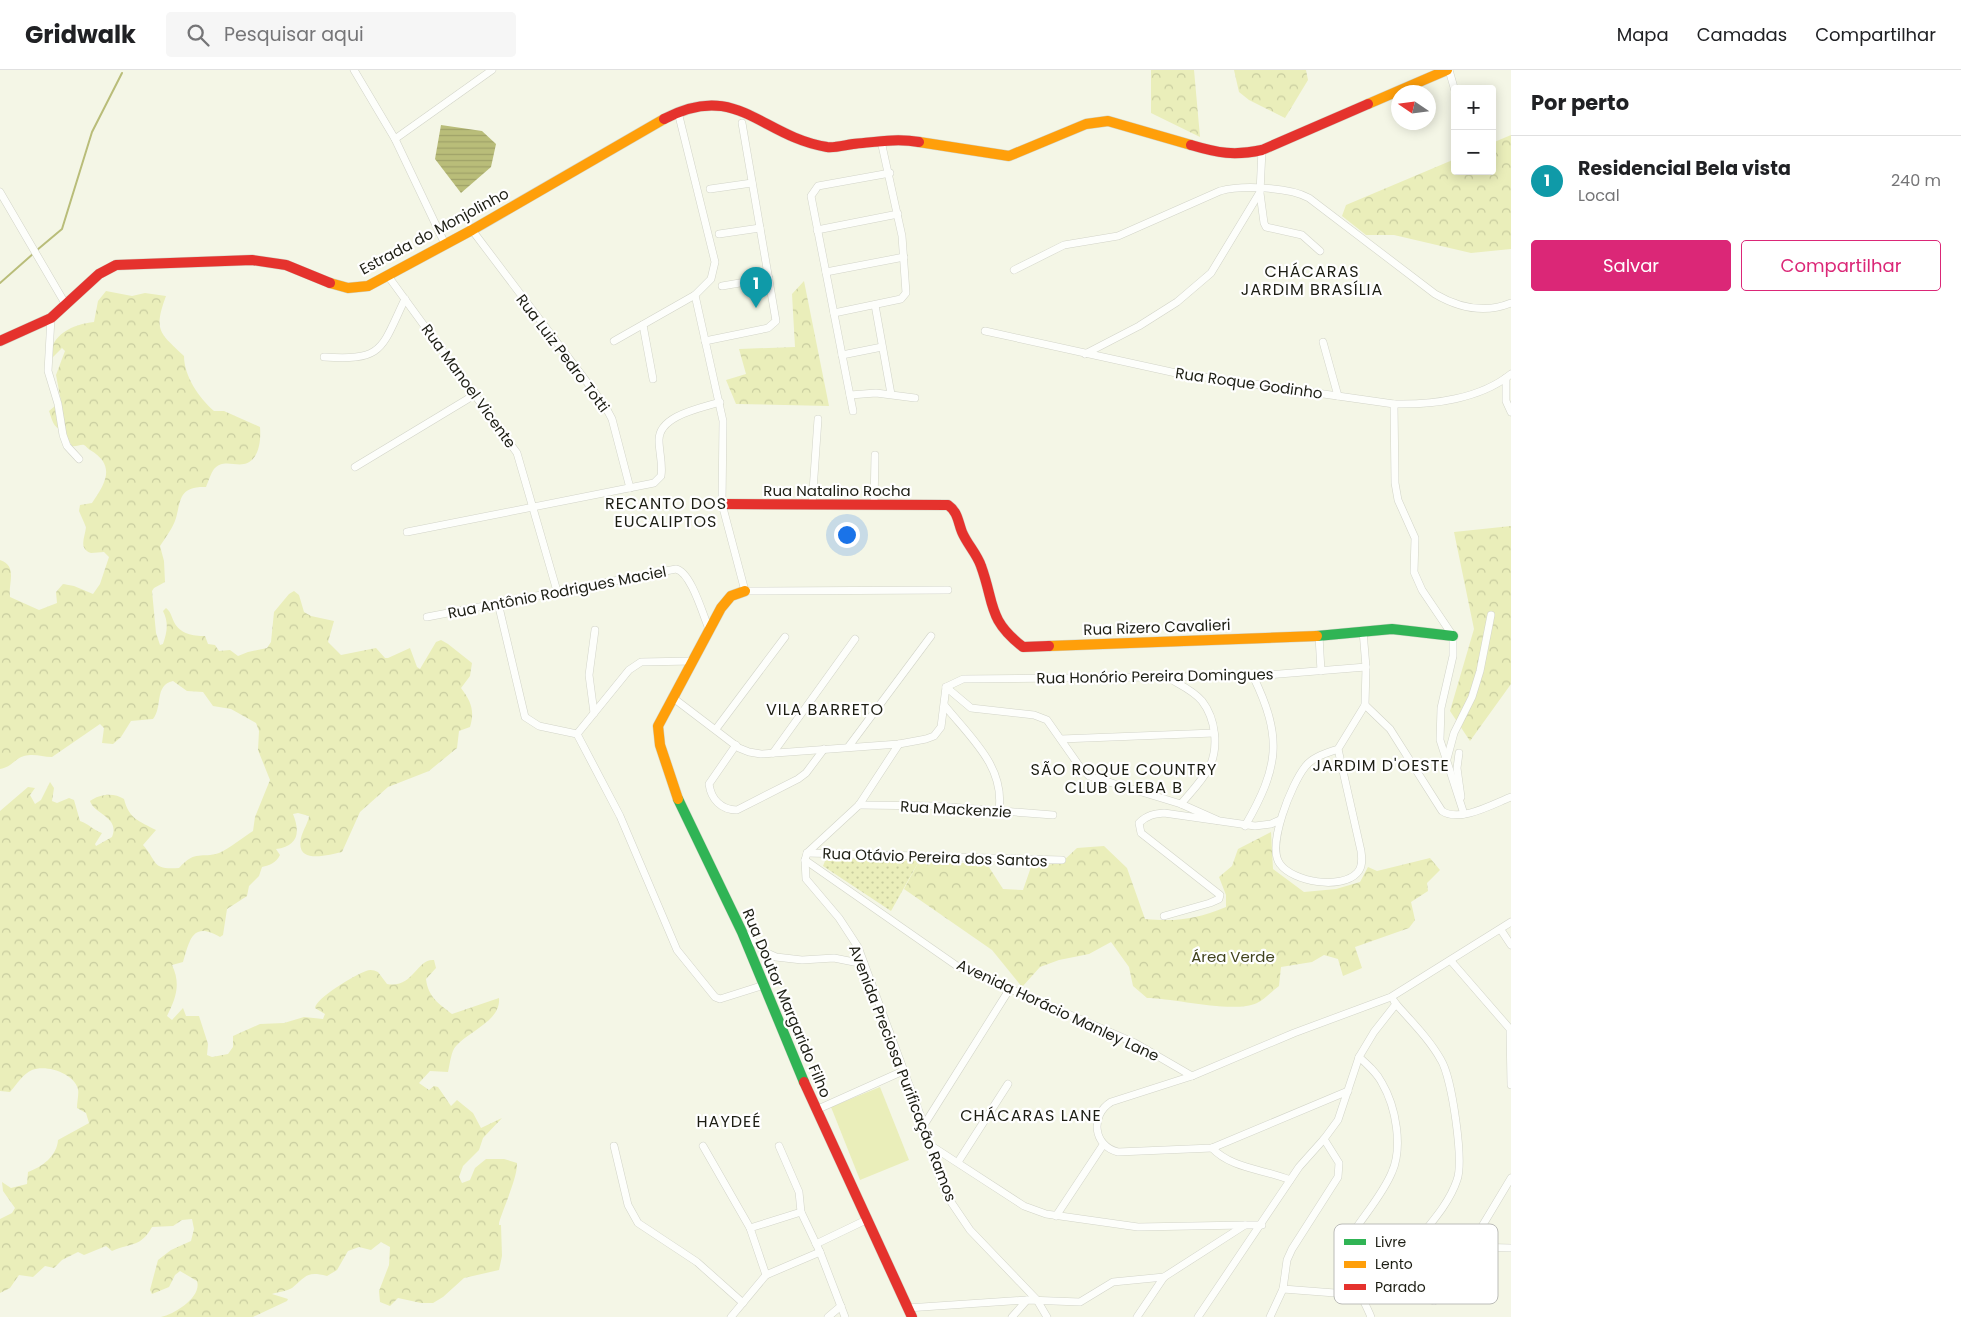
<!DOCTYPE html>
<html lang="pt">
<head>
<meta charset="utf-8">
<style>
	:root { --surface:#fff; --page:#f6f6f6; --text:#202124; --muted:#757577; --line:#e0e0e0; --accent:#db2777 }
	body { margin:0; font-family:Poppins,sans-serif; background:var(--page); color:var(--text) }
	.controls { position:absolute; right:15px; top:15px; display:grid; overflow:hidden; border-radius:5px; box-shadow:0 2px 12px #0003 }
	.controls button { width:45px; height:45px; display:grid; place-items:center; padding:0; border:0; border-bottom:1px solid var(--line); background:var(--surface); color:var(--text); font:25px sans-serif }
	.compass { position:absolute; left:1391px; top:15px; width:45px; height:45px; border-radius:50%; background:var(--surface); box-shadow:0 2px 12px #0003; rotate:283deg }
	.you { position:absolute; left:846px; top:464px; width:18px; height:18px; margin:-12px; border:4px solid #fff; border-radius:50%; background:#1a73e8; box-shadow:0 0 0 8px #1a73e833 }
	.badge { display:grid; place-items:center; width:32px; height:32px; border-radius:50%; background:var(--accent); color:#fff; font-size:16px; font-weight:700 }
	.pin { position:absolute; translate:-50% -41px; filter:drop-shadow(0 1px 2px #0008) }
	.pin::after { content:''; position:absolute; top:26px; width:18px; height:15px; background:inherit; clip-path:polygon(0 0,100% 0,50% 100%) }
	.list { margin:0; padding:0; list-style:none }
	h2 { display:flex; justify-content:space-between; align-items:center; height:65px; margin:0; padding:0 20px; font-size:21px }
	h2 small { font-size:16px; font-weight:400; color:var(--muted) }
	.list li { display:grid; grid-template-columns:32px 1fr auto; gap:15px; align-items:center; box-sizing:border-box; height:90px; padding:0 20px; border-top:1px solid var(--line) }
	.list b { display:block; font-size:19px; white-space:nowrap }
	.list p { margin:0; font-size:16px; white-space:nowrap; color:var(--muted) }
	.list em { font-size:16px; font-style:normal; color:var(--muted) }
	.actions { display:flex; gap:10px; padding:15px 20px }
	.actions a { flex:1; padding:11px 0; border:1px solid var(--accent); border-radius:5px; text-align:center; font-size:18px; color:var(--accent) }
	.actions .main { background:var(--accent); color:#fff }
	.icon { flex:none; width:28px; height:28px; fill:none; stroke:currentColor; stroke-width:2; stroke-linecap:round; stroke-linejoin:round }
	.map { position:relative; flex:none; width:1511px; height:1247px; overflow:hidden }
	header { display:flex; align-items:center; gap:30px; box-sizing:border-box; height:70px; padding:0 25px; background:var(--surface); border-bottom:1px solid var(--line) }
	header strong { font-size:24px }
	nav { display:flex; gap:28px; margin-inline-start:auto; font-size:18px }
	.search { width:350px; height:45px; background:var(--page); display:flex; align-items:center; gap:12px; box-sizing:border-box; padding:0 18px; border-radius:5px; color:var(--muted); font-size:19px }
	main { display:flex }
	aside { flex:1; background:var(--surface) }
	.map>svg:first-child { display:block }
</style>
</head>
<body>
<header>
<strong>Gridwalk</strong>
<div class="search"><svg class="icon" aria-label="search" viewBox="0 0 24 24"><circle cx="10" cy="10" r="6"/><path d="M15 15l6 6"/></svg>Pesquisar aqui</div>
<nav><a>Mapa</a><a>Camadas</a><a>Compartilhar</a></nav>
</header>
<main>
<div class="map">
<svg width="1511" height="1247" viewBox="0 0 1511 1247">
	<defs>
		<pattern id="forest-crowns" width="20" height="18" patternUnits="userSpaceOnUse" patternTransform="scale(1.25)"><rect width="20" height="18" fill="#eaeeba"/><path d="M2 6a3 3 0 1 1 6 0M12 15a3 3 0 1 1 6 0" fill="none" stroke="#c8cc9f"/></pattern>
		<pattern id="park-dots" width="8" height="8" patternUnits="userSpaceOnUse" patternTransform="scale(1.25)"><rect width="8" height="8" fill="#eaeeba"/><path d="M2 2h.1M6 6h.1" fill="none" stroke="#c8cc9f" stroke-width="1.8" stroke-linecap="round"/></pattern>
		<pattern id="water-rules" width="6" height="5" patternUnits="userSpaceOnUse" patternTransform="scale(1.25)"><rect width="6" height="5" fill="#b9bd79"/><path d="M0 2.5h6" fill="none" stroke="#9fa268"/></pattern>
	</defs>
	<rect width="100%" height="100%" fill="#f4f6e6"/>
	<!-- forest -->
	<g fill="url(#forest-crowns)">
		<polygon points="1151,0 1194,0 1200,67 1151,43"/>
		<polygon points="1234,0 1306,0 1308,10 1285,48 1249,30 1239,22"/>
		<polygon points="1511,65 1511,179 1471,183 1394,165 1366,165 1342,146 1346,135 1455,89 1455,101 1492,101 1492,73"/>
		<polygon points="804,211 829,336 736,334 726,310 746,304 739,279 795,277 792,224"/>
		<path d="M 106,221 L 132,226 L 145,223 L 166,226 C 153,261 160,263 184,286 C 184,306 199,328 214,341 L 224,341 L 260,357 C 261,369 260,390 244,394 C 234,396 223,389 214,399 C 211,403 208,412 206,417 C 179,416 181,430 176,448 C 173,458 165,468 160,476 L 164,491 L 165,512 L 154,518 L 152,521 L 156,563 L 160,575 L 163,574 C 167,562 169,553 163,541 L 166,538 C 171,542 171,546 174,552 C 180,564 193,566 205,566 L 208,574 L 215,575 L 219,581 L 230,580 L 238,586 L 248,582 L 267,578 L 271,572 L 274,542 L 289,524 L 294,521 L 299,525 L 304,542 L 311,546 L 334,551 L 328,572 L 341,585 L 376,578 L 385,588 L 388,588 L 410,578 L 417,597 L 420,599 L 436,572 L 441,570 L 448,574 L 472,593 L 470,606 L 461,618 C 471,631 475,641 470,657 L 459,661 L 457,678 L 429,701 L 388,717 L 360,742 L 342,782 C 328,785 295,795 301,768 C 303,760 308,753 309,746 L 298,743 L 293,744 C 301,764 297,776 276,779 L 280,785 C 276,793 270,795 262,797 L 259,806 L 249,816 L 247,826 L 227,839 L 223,865 L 220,867 C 192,851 190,870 183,892 L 172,895 C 181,914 176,928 167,946 L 172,950 L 183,938 L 186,946 L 199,946 L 208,974 L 207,985 L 212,987 L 228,984 L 233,977 L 233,966 L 260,954 L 284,953 L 304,947 L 323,949 L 325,944 L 315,938 C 316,928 355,905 366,901 C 370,899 374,900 378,902 L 387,914 C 413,919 417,888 434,890 L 436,898 L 426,909 C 428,927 439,934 452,944 L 499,928 C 501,951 469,961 456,976 C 451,981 450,994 448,1002 L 430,1001 L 419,1013 L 429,1020 L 434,1016 L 438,1017 L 451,1036 L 457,1030 L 473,1043 L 481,1058 L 502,1048 L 483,1068 L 479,1080 L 463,1096 L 459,1107 L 462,1113 L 470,1110 L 475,1098 L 486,1089 L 504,1089 L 517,1093 C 518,1106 503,1139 499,1153 L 499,1155 L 501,1155 L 502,1186 L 499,1200 L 464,1208 L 443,1227 L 433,1233 L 421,1233 L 398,1228 L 390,1236 L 380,1232 L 379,1221 L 389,1195 L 390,1177 L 381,1172 L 371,1180 L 359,1177 L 348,1181 L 337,1200 L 327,1206 C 306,1201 307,1206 292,1218 C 287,1221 278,1222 272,1224 L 288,1229 L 287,1231 L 253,1247 L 161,1247 C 175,1244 202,1227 197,1211 L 180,1201 L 175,1205 L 169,1217 L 152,1224 L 150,1220 L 158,1190 L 171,1180 L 191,1171 L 194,1159 L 192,1149 L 182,1150 L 173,1156 L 152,1157 C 140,1178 132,1172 112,1181 L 106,1176 L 84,1185 L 78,1182 L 62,1190 L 54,1198 L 45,1196 L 33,1207 L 19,1205 L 10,1218 L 0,1223 L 0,1149 L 12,1143 L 15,1138 L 3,1121 L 2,1112 L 11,1118 L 27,1114 L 28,1102 C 42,1097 57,1086 58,1070 L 89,1053 L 86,1043 L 77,1038 C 77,1032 79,1024 78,1019 C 74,1003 46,994 32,1000 C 23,1004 17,1014 10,1022 L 0,1021 L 0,741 L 28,717 L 35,718 L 30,725 L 35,734 L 41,730 L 50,712 L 54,718 L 52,731 L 57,733 L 69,728 L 74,730 L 80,751 C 89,754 93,760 102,763 L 95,774 L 96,776 L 112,767 C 120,747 95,745 90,731 C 99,724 114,722 124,729 C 129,749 139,751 156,760 L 143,775 C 158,792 151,800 179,798 C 196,779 201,789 219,783 C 230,778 242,768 253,761 L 255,747 L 270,710 L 258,680 L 259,661 L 256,653 L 231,639 L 213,636 L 203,622 L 187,621 L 173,611 C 154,615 163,637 153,649 L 131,651 L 121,667 L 113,674 L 102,673 L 104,658 L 100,654 L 52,687 C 42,687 35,683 24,686 C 14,689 12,697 0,699 L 0,490 C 18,496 8,513 10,527 L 39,540 L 57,533 L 56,522 L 63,514 L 74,516 L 93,524 L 100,514 L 109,487 L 104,482 L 91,483 C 78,478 85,468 86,457 L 79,441 L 80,435 L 92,433 C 106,413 116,395 90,380 C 88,379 86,376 84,375 C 81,374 76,377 72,376 L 62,360 C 53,358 52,349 49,341 L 61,331 L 56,305 L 65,281 L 62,278 L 50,290 C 49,265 73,254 94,252 L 98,231 Z"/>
		<polygon points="1511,456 1511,614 1470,671 1450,641 1474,559 1454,462"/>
		<path d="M 1271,762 L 1273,799 L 1304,822 L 1336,819 L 1360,812 L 1368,797 L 1377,801 L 1430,788 L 1440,800 L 1427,813 L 1428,821 L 1411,832 L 1415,850 L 1409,858 L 1355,877 L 1362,898 L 1343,906 L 1338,889 L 1324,885 L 1312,892 L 1281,897 L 1279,916 C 1272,921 1264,930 1257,933 C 1233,944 1174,928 1147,928 L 1133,916 L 1129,897 L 1111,872 L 1089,884 L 1059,890 L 1040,897 L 1022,917 L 992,880 L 904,819 L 919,791 L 987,794 L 1003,819 L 1023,820 L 1031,797 L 1061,793 L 1077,778 L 1104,776 L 1127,798 L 1145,849 C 1178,852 1196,849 1226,837 L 1226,825 L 1219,807 L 1232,796 L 1238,779 Z"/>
	</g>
	<!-- park -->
	<polygon fill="url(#park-dots)" points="830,788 919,791 891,841 823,796 825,791"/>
	<!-- pitch -->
	<polygon fill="#eaeeba" points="880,1017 909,1090 860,1110 831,1037"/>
	<!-- water -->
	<polygon fill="url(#water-rules)" points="441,55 482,61 496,74 491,97 461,123 435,89"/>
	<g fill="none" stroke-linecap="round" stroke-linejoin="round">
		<!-- stream -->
		<g stroke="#b9bd79" stroke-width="2">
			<polyline points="37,180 62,159 92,62 122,3"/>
			<polyline points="0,213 34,183"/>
		</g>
		<!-- street casing -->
		<g stroke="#d2d4c8" stroke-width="8">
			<g id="street">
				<polyline points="354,0 395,69 445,174"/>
				<polyline points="1449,0 1455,21"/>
				<polyline points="678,42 715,192 711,209 695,225 723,351 722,434 745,521 948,520"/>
				<polyline points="395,69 492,0"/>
				<polyline points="710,119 752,113"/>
				<polyline points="0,122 66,235"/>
				<polyline points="1260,123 1264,153 1266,157 1302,165 1320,181"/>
				<polyline points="472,160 605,336 612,349 630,418"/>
				<polyline points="817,160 898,144"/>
				<polyline points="719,164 760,158"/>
				<path d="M 1014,200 L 1064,175 L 1118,166 L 1220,121 C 1242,115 1289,117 1309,128 L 1435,224 C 1459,238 1484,244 1511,233"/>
				<polyline points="826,202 904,187"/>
				<polyline points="388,206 517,383 557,521"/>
				<polyline points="722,216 769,208"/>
				<polyline points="875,235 891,324"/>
				<polyline points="834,243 901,229 906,223 902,166 881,71"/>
				<polyline points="51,248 48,301 58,334 63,365 67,376 79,389"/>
				<polyline points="643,255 653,309"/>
				<path d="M 985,261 L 1176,303 L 1394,334 C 1433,335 1480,329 1511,304"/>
				<polyline points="614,271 695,225"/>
				<polyline points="705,271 768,258 776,251 742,53"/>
				<polyline points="1323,272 1338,326"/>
				<polyline points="1085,284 1139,256 1177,232 1211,203 1260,122 1262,80"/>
				<polyline points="842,285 882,277"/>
				<path d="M 324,287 C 384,291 381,279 405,229"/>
				<polyline points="1506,308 1506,331 1511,342"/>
				<polyline points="850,325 876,323 915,328"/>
				<polyline points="1394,334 1395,413 1398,430 1415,468 1414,502 1422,520 1453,566 1453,586 1441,638 1440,670 1464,744"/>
				<polyline points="853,341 811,126 818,116 890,103"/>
				<polyline points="355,397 476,324"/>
				<polyline points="812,435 818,349"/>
				<polyline points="874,435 875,385"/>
				<path d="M 407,462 L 654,413 L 661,406 C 663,394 659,382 659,370 C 659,345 702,338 720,332"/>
				<polyline points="498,533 525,647 539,656 577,664"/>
				<path d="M 427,547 L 676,499 C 691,502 703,545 709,559"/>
				<path d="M 1363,561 L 1366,597 L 1365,635 L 1390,659 L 1442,741 C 1460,753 1493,734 1511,727"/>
				<polyline points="1319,566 1321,601"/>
				<path d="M 1167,607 C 1178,614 1193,620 1202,631 C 1216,649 1219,678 1209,698 C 1202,711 1190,723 1181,734"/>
				<polyline points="946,617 963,609 1253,606 1366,597"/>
				<polyline points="672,627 739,678 749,682 761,684 899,674 926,669 934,666 941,657 946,617 971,638 1034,645 1047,650 1080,697 1089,706 1181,734 1217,750"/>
				<path d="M 945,636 C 971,668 1005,697 999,740"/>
				<polyline points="594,643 589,605 595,560"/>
				<polyline points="716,659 785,567"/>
				<polyline points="577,664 620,746 677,880 715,927 720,929 764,915"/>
				<polyline points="577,664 629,600 641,592 693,591"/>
				<polyline points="1061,669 1214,663"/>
				<polyline points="899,674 859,735 807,783 805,790 806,809 839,848 858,877 924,1055 935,1096 947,1126 970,1160 1037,1230 1047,1247"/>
				<path d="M 736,675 L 709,714 C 711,729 721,740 737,740 L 798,709 L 806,703 L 824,679"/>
				<polyline points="849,676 931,566"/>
				<path d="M 1338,679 C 1327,683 1312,687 1305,697 C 1292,713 1266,776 1280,794 C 1293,812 1341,820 1357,803 C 1363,797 1362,788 1361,781 L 1338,679 L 1365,635"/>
				<polyline points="773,683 855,569"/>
				<polyline points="1459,683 1457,698 1461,727"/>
				<polyline points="1447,689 1454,663 1472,627 1480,601 1491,545"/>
				<polyline points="859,735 937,736 1053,745"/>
				<path d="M 1245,756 C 1279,697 1283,668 1253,606"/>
				<polyline points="807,783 1062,790"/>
				<polyline points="805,790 957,896 1135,973 1192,1006 1294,963 1391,927 1511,852"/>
				<path d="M 1164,846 L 1210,833 L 1219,829 L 1220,825 L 1141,763 L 1139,753 C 1147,745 1154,744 1164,743 L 1255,756 L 1271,754 L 1280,750"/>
				<polyline points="1501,860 1511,875"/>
				<polyline points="744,863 767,883 776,887 802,890 834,888 864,894"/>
				<polyline points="1451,891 1510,959 1511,1015"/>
				<path d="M 1396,934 C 1412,952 1430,970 1441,990 C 1452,1008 1464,1091 1457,1110 C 1449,1134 1430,1154 1415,1173 L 1431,1230 L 1434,1231 L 1439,1228 L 1511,1108"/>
				<path d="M 1359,987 C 1368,995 1377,1003 1382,1013 C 1396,1037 1403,1077 1392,1102 C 1383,1124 1365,1144 1352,1164 C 1340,1192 1360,1221 1371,1247"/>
				<path d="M 1192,1006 L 1111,1032 C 1090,1045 1093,1076 1118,1082 L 1212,1078 L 1348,1021"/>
				<polyline points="816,1040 903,1001"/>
				<polyline points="924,1055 1009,920"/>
				<polyline points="930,1075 1024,1136 1046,1144 1138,1157 1245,1155"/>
				<polyline points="614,1076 628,1135 638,1153 697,1192 743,1233"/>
				<polyline points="703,1076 750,1158 766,1205"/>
				<polyline points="779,1076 799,1122 801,1142 820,1182 845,1247"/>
				<path d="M 1212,1078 C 1232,1099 1264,1099 1290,1110"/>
				<polyline points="958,1092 1008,1014"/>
				<polyline points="1056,1146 1103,1075"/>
				<polyline points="750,1158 801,1142"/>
				<polyline points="1352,1164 1415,1173"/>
				<polyline points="816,1174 866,1150"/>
				<polyline points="1471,1177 1511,1178"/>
				<polyline points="1283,1219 1361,1225"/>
				<polyline points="907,1238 1027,1230"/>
				<polyline points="731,1247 766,1205 820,1182"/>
				<polyline points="828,1247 841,1236"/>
				<polyline points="1012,1247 1027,1230 1080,1232 1113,1212 1164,1207"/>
				<polyline points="1137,1247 1164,1207 1245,1155 1262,1155"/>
				<polyline points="1198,1247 1299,1097 1324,1069 1338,1050 1359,987 1374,962 1396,934 1394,931"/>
				<polyline points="1270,1247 1283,1219 1287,1190 1292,1179 1338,1107 1339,1093 1324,1069"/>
			</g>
		</g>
		<!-- fast casing -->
		<g stroke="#d2d4c8" stroke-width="11">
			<g id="fast">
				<polyline points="1317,566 1392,559 1453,566"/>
				<polyline points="678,729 742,862 804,1012"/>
			</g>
		</g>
		<!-- slow casing -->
		<g stroke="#d2d4c8" stroke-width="11">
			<g id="slow">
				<polyline points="1368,34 1447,0"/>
				<polyline points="919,72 1009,86 1086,54 1108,51 1191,75"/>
				<polyline points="330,213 348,218 368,216 472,160 664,49"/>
				<polyline points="1049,576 1317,566"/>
				<polyline points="678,729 660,675 658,656 721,538 731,526 745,521"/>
			</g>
		</g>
		<!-- jam casing -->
		<g stroke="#d2d4c8" stroke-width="11">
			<g id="jam">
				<path d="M 664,49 C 737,10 760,66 827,77 C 835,78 845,75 853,74 C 875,72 897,68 919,72"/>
				<path d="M 1191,75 C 1218,83 1234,86 1262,80 L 1368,34"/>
				<polyline points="0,271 51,248 99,204 116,195 252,190 286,195 330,213"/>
				<path d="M 722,434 L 948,435 C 958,442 958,452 962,462 C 967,474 977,484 981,496 C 995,534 987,549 1023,577 L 1049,576"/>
				<polyline points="804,1012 912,1247"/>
			</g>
		</g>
		<!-- street -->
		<use href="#street" stroke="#fdfefb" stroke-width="7"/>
		<!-- fast -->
		<use href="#fast" stroke="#30b455" stroke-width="10"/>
		<!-- slow -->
		<use href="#slow" stroke="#ff9f0a" stroke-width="10"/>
		<!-- jam -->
		<use href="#jam" stroke="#e5322d" stroke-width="10"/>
	</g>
	<g text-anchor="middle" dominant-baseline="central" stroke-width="4.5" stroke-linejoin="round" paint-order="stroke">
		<!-- street labels -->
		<g font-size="15" fill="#1d1e14" stroke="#fff">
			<text transform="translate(434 161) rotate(-28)">Estrada do Monjolinho</text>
			<text transform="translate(563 283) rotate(53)">Rua Luiz Pedro Totti</text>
			<text transform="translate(1249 313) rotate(8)">Rua Roque Godinho</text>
			<text transform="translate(469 316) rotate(54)">Rua Manoel Vicente</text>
			<text x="837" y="420">Rua Natalino Rocha</text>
			<text transform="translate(557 522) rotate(-11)">Rua Antônio Rodrigues Maciel</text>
			<text transform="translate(1157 557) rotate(-2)">Rua Rizero Cavalieri</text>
			<text transform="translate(1155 606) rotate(-1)">Rua Honório Pereira Domingues</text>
			<text transform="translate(956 739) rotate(3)">Rua Mackenzie</text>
			<text transform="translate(935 787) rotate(2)">Rua Otávio Pereira dos Santos</text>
			<text transform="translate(787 933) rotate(67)">Rua Doutor Margarido Filho</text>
			<text transform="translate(1058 940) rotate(25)">Avenida Horácio Manley Lane</text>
			<text transform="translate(903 1003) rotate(69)">Avenida Preciosa Purificação Ramos</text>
		</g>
		<!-- park labels -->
		<g font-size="15" fill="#41431d" stroke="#fff">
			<text x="1233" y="886">Área Verde</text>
		</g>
		<!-- neighbourhood labels -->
		<g font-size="16" letter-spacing="1" fill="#1d1e14" stroke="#fff">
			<text x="1312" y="201">CHÁCARAS<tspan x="1312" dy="18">JARDIM BRASÍLIA</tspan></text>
			<text x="666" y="433">RECANTO DOS<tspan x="666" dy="18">EUCALIPTOS</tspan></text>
			<text x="825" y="639">VILA BARRETO</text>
			<text x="1381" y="695">JARDIM D'OESTE</text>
			<text x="1124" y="699">SÃO ROQUE COUNTRY<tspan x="1124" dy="18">CLUB GLEBA B</tspan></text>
			<text x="1031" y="1045">CHÁCARAS LANE</text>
			<text x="729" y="1051">HAYDEÉ</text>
		</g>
	</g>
	<!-- legend -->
	<rect x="1334" y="1154" width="164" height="80" rx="8" fill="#fff" stroke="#bbbcb8" stroke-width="1"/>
	<rect x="1344" y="1169" width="22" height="6" fill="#30b455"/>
	<rect x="1344" y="1191" width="22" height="7" fill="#ff9f0a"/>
	<rect x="1344" y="1214" width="22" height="6" fill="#e5322d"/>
	<g font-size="14" fill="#1d1e14">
		<text x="1375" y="1177">Livre</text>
		<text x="1375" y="1199">Lento</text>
		<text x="1375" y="1222">Parado</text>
	</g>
</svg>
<div class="controls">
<button>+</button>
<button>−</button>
</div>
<svg class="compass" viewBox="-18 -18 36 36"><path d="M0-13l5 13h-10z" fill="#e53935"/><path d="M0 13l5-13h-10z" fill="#757577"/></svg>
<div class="you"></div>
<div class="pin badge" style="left:756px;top:238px;background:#0f9aa8">1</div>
</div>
<aside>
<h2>Por perto<small></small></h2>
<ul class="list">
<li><span class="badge" style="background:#0f9aa8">1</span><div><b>Residencial Bela vista</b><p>Local</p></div><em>240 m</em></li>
</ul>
<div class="actions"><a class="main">Salvar</a><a>Compartilhar</a></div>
</aside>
</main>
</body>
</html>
